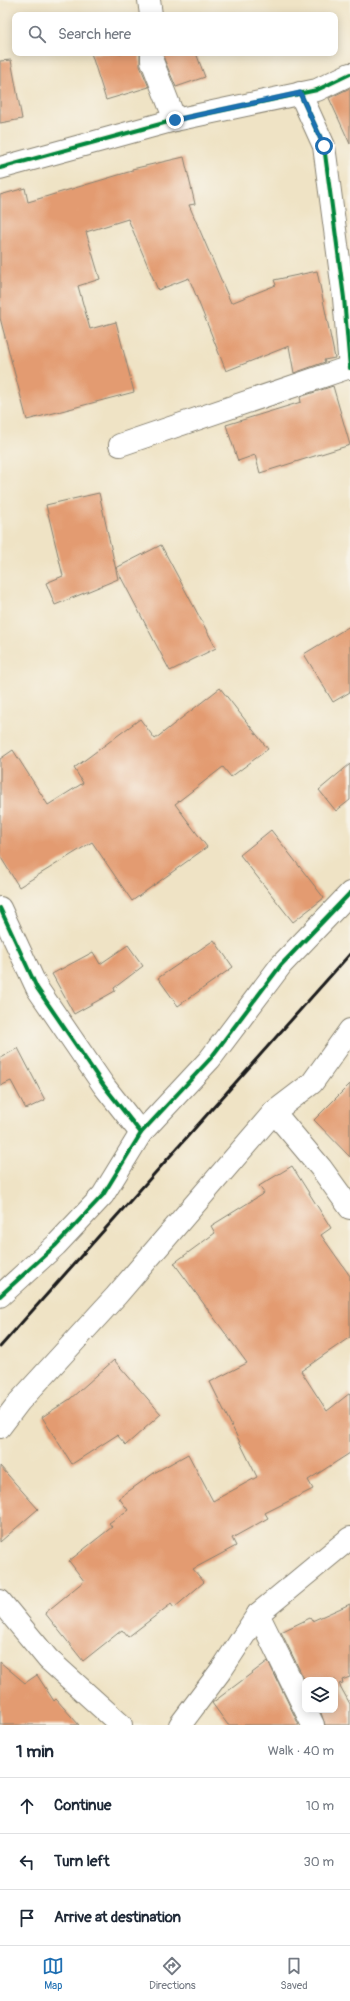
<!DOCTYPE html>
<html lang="en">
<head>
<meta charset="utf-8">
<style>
	:root { --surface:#fff; --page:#f6f6f7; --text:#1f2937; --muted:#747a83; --line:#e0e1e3; --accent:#1f6fb2 }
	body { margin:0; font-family:Pangolin,sans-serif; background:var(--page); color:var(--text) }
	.controls { position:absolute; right:12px; bottom:12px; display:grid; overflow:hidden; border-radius:8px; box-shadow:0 2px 10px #0003 }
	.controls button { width:36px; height:36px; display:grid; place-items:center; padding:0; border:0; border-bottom:1px solid var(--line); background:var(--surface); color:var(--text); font:20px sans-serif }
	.stop { position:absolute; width:12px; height:12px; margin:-9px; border:3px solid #1f6fb2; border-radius:50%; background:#fff }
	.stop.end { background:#1f6fb2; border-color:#fff; box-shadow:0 1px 4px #0008 }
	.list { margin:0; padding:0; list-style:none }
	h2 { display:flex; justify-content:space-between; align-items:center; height:52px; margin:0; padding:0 16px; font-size:17px }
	h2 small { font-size:13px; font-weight:400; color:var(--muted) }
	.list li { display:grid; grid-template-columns:26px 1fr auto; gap:12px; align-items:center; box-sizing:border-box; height:56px; padding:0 16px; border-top:1px solid var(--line) }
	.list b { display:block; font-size:15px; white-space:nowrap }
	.list em { font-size:13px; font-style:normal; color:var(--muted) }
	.icon { flex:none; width:22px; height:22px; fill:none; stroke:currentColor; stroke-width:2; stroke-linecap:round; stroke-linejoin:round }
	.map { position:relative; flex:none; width:350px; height:1725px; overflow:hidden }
	.search { position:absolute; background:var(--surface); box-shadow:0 2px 10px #0003; left:12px; right:12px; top:12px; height:44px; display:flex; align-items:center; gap:10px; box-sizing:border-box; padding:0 14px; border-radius:8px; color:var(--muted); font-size:15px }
	.sheet { height:220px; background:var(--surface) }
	nav { display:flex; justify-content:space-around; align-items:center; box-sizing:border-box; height:56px; border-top:1px solid var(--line); background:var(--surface); font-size:11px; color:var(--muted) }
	nav a { display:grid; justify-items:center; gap:2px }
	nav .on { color:var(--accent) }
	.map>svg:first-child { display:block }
</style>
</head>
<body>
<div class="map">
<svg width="350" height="1725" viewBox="0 0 350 1725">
	<rect width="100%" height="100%" fill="#f7f3e8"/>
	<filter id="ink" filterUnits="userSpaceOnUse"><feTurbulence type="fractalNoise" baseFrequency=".025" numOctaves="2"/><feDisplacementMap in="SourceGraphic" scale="8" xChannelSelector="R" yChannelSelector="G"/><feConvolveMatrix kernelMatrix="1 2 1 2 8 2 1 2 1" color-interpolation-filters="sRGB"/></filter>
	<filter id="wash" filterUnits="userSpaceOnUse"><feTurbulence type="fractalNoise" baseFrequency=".012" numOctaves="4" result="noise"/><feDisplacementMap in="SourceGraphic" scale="16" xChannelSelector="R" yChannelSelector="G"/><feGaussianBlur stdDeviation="0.9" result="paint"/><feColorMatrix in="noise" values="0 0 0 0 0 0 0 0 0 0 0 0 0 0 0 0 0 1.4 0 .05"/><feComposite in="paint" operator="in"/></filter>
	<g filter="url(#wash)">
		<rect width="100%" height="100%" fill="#efe3c5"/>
		<g id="blocks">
			<!-- building -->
			<g fill="#e39b71">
				<polygon points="91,53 140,53 140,66 149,87 106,100"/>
				<polygon points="164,53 196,53 205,77 176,87 164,59"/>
				<polygon points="11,60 22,119 0,123 0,61"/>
				<polygon points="350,88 350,144 329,98"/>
				<polygon points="184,157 195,204 189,205 231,303 276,285 274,280 317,271 335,358 324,360 325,362 294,373 289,346 226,371 189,278 158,290 128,219 86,232 100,279 78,286 90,329 116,322 134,392 27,420 0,318 0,195 25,188 28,202 132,171 132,169"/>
				<polygon points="333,386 350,445 260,473 255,455 238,461 226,425 301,402 300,397"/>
				<polygon points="99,493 118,579 55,605 46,583 63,576 46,505"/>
				<polygon points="161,545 216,648 170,671 116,568"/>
				<polygon points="350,626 350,692 333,702 304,654"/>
				<polygon points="220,688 268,749 231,777 223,767 175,804 207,847 132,901 92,842 19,887 0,856 0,759 13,750 48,805 83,783 74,768 140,719 155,739"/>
				<polygon points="350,764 350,800 336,811 319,790"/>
				<polygon points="271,830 324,898 293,922 240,855"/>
				<polygon points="214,940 233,967 178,1006 158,978"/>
				<polygon points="128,945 143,966 114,988 115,991 74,1014 52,974 93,952 100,964"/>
				<polygon points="18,1048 45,1100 26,1109 11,1081 0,1086 0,1058"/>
				<polygon points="350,1084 350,1157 314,1120"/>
				<polygon points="292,1166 331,1228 321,1235 350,1276 350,1337 301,1371 327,1411 350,1393 350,1453 308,1480 313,1489 265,1513 268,1518 232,1538 236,1546 193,1569 204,1582 174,1608 171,1604 128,1637 122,1630 83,1661 45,1613 84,1581 69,1561 112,1527 109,1523 128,1510 119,1498 154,1473 188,1454 213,1501 257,1477 210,1382 247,1363 174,1263 215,1233 211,1226 264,1193 259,1186"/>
				<polygon points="114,1360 161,1414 126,1445 117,1435 72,1464 42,1417 70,1399"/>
				<polygon points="0,1466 38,1509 0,1542"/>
				<polygon points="350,1604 350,1677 342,1680 343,1683 339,1684 350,1704 350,1725 325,1725 320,1710 335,1710 335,1680 305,1681 281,1632 310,1618 312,1621"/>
				<polygon points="268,1661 299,1725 228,1725 212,1703"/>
				<polygon points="0,1662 25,1683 37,1675 54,1701 56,1699 79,1725 0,1725"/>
			</g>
		</g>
	</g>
	<g filter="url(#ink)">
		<use href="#blocks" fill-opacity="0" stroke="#868070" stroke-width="1"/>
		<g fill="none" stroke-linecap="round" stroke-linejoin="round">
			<!-- street casing -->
			<g stroke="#868070" stroke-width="24">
				<g id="street">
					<polyline points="149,0 151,15"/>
					<polyline points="152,53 152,61 175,120"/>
					<polyline points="300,93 324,146 344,298 350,368"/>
					<polyline points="0,168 175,120 317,90 350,74"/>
					<polyline points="120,445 350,367"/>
					<polyline points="0,908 37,988 104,1086 141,1133"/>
					<polyline points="274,1112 321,1168 350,1208"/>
					<polyline points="0,1296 56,1245 103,1195 141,1133 210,1059 281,965 350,893"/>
					<polyline points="0,1427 19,1402 116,1296 274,1112 312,1083 350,1030"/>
					<polyline points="0,1601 48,1659 121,1725"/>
					<polyline points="258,1614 313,1725"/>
					<polyline points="180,1725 222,1669 258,1614 350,1538"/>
				</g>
			</g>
			<!-- street -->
			<use href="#street" stroke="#fff" stroke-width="22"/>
			<!-- rail -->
			<polyline stroke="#1c1c1c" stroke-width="3" points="0,1347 350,954"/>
			<!-- cycleway casing -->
			<g stroke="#f7f3e8" stroke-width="6">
				<g id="cycleway">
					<polyline points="300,93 324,146 344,298 350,368"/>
					<polyline points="0,168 175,120 317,90 350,74"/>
					<polyline points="0,908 37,988 104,1086 141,1133"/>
					<polyline points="0,1296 56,1245 103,1195 141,1133 210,1059 281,965 350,893"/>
				</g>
			</g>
			<!-- cycleway -->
			<use href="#cycleway" stroke="#00873e" stroke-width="4"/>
		</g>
	</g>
	<g fill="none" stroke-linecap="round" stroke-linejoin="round" filter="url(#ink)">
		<!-- route -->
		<polyline stroke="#1f6fb2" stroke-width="5" points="175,120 300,93 324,146"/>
	</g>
</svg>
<div class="controls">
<button><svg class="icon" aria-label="layers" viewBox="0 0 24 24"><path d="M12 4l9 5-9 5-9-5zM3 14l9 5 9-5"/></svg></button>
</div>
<div class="stop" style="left:324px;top:146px"></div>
<div class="stop end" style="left:175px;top:120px"></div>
<div class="search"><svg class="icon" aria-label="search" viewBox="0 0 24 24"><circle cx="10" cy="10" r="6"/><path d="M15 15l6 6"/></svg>Search here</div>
</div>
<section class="sheet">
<h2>1 min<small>Walk · 40 m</small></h2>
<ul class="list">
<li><svg class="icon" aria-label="ahead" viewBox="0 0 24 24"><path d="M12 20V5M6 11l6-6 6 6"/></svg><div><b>Continue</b></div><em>10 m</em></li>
<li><svg class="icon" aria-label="left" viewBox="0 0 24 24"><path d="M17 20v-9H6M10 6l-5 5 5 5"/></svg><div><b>Turn left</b></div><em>30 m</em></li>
<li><svg class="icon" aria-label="arrive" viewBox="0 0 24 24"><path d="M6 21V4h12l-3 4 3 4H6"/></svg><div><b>Arrive at destination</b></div></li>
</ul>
</section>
<nav>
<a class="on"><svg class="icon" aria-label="map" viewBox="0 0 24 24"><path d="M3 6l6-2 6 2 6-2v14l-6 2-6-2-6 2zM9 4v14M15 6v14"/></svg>Map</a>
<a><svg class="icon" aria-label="directions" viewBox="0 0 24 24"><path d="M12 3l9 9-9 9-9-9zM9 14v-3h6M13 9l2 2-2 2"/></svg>Directions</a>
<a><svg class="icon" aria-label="saved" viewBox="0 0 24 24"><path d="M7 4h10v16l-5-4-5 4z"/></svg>Saved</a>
</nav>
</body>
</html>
